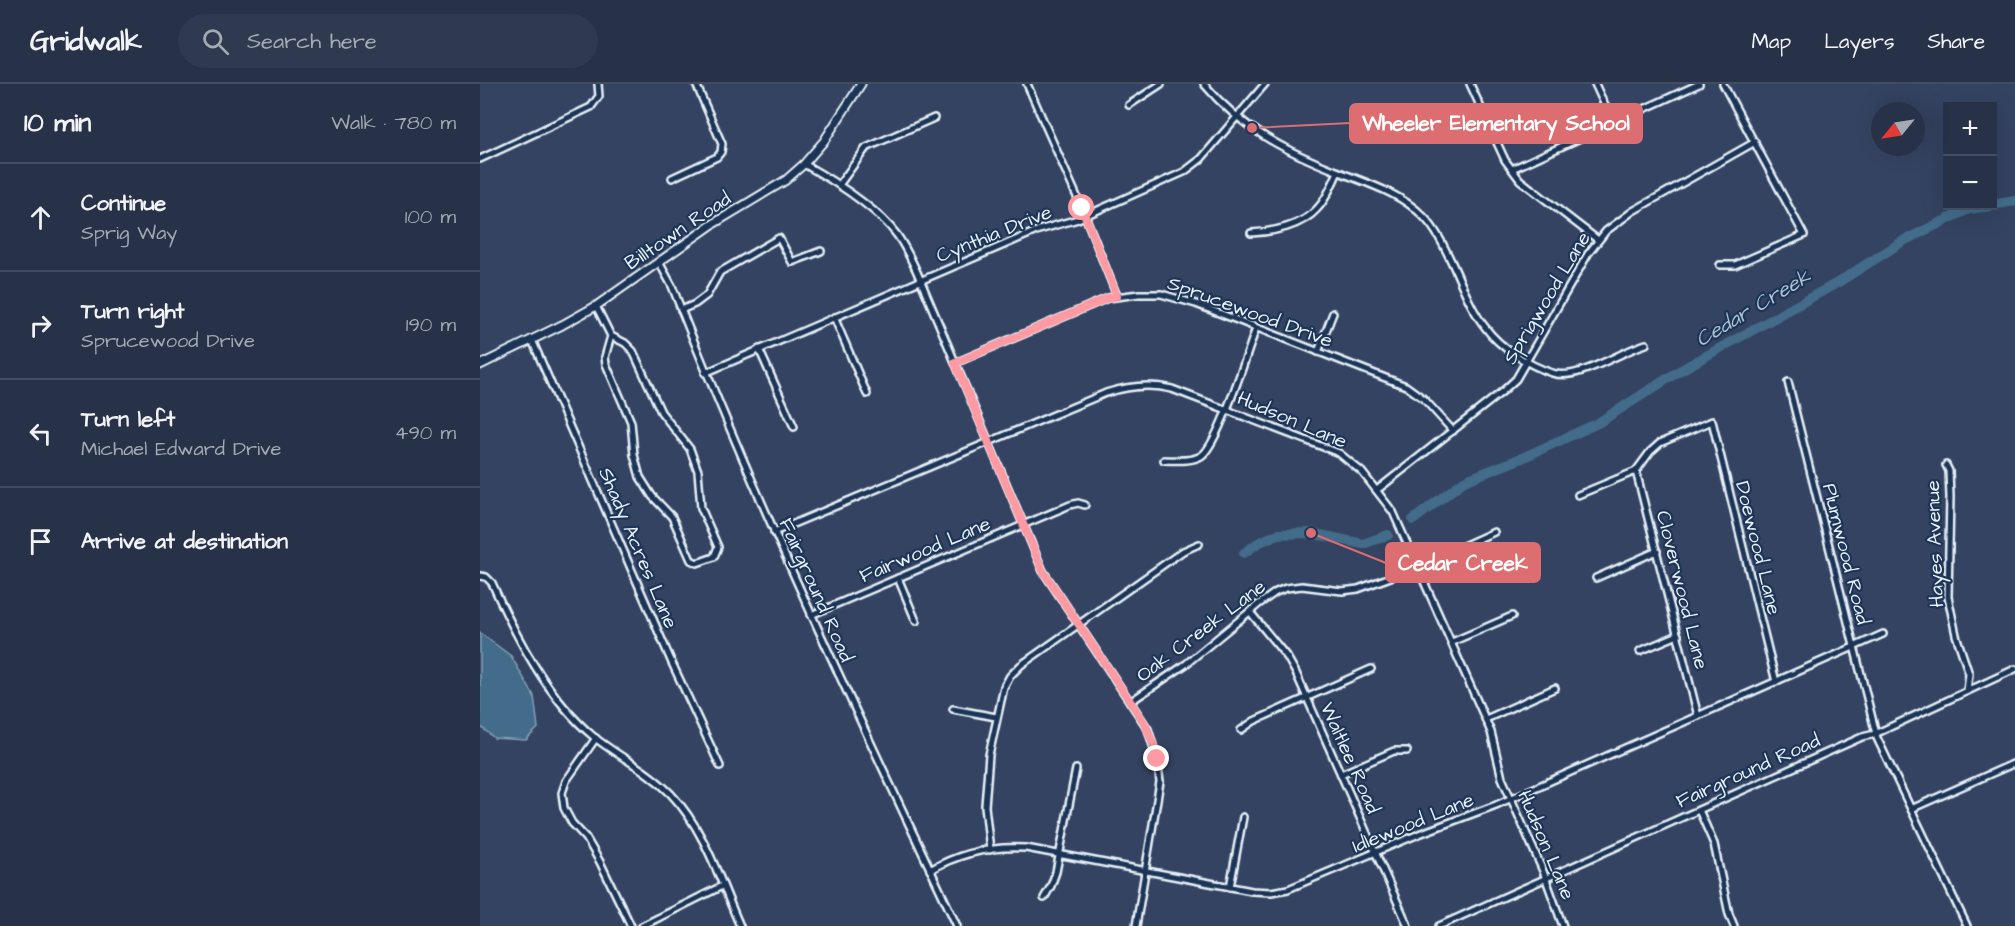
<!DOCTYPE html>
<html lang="en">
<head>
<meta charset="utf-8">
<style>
	:root { --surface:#273249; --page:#2f3a50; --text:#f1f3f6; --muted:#a4aab4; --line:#434d61 }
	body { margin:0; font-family:"Architects Daughter",sans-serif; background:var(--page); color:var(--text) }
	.controls { position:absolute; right:18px; top:18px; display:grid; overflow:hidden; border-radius:0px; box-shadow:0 6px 24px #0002 }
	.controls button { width:54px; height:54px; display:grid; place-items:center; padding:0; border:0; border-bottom:2px solid var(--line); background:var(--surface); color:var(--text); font:30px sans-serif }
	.compass { position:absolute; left:1391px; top:18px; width:54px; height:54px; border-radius:50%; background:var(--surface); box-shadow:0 6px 24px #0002; rotate:240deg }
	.stop { position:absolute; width:18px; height:18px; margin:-14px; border:4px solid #ff9aa2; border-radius:50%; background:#fff }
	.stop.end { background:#ff9aa2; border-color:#fff; box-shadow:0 2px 6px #0008 }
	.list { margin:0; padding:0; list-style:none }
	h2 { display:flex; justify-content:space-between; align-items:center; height:78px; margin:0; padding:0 24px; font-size:26px }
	h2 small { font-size:20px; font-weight:400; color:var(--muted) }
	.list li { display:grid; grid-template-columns:39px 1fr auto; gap:18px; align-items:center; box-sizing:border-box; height:108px; padding:0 24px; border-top:2px solid var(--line) }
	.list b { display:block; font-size:22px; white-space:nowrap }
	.list p { margin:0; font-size:20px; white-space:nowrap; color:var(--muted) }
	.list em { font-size:20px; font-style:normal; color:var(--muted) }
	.icon { flex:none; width:33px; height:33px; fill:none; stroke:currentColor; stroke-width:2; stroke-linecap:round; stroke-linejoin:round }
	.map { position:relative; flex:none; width:1535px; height:842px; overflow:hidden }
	header { display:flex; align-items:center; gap:36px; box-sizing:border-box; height:84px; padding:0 30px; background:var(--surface); border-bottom:2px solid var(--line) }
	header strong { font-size:28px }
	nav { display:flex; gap:33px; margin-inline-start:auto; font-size:21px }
	.search { width:420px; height:54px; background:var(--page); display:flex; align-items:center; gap:15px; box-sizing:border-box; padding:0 21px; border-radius:33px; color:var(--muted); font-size:22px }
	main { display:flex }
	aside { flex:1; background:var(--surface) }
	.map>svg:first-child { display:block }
</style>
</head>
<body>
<header>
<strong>Gridwalk</strong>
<div class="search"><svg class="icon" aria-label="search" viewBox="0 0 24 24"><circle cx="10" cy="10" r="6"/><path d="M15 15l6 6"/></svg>Search here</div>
<nav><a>Map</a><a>Layers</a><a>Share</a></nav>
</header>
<main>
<aside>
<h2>10 min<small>Walk · 780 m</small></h2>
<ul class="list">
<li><svg class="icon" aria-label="ahead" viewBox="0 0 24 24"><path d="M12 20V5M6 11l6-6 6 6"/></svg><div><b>Continue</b><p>Sprig Way</p></div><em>100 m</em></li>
<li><svg class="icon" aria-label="right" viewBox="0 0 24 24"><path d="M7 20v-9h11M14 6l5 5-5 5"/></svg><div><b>Turn right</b><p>Sprucewood Drive</p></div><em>190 m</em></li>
<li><svg class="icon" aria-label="left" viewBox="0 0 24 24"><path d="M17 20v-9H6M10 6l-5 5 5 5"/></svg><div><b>Turn left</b><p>Michael Edward Drive</p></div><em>490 m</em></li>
<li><svg class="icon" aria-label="arrive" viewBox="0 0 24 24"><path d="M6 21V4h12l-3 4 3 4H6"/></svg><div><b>Arrive at destination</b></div></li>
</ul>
</aside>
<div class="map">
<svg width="1535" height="842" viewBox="0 0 1535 842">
	<rect width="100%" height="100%" fill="#344361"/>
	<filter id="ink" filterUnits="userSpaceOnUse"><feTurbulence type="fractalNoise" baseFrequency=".0167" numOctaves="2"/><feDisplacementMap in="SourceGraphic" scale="12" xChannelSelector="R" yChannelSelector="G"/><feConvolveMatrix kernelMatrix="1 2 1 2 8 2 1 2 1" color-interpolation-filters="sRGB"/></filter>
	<g filter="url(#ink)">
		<!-- water -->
		<polygon fill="#426c8a" stroke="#84a1b6" stroke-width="1.5" points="0,549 31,572 54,612 58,644 46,656 14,654 0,642"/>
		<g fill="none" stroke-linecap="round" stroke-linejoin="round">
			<!-- river -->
			<g stroke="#426c8a" stroke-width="10">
				<polyline points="1512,121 1535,117"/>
				<polyline points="933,436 984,397 1042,374 1118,339 1201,286 1357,199 1425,156 1489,125 1511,122"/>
				<polyline points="764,469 778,459 798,450 831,449 883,460 908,451"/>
			</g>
			<!-- street casing -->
			<g stroke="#e8f1f8" stroke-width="10">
				<g id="street">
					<polyline points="547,0 602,124 637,212"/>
					<path d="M 724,0 C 762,45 805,67 859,88 C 889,100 920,109 943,132 C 956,145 964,162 972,179 C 982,200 990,224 1005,243 C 1020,264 1048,281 1072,289 C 1097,298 1141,267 1166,260"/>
					<polyline points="990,0 1025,76 1040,96 1118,156"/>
					<polyline points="1115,0 1133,39"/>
					<polyline points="649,21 681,0"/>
					<polyline points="0,75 111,23 119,12 118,0"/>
					<path d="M 324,80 C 354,97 396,123 417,151 C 425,162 431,175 437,188 L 563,487 L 668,645 L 677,675 L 680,698 L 656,842"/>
					<polyline points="1032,85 1219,0"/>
					<polyline points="192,94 237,73 241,68 242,60 216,0"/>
					<polyline points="359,101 386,64 454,34"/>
					<path d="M 771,149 C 793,148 822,142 837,125 C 847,115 852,100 858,88"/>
					<path d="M 179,178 L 192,202 C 277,420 377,631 477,842"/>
					<polyline points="1240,181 1255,181 1324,151 1243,0"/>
					<polyline points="116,222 131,252 125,273 126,280 151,338 154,371 160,393 172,412 192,433 211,476 217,479 234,473 238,463 221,424 218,387 210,365 181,328 153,267 145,259 131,252"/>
					<polyline points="201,226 215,220 227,211 240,188 299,154 312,178 341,167"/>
					<polyline points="354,233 387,310"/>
					<polyline points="52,256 192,579 240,682"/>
					<polyline points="279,265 314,343"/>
					<polyline points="838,268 853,229"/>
					<polyline points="475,279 628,214 659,210 681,210 716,220 926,302 944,315 973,347"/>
					<polyline points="225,289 559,146 598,135 704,88 721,75 785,0"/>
					<polyline points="1308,298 1397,654 1487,842"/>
					<path d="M 684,376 C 695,376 711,378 721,372 C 738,362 768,267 776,244"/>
					<polyline points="1466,381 1469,387 1470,413 1468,513 1476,551 1489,590 1487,607"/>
					<polyline points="1156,387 1218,632"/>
					<polyline points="897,406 1023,307 1036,295 1108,170 1126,147 1153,127 1275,58"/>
					<polyline points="1098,411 1156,387 1170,368 1180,359 1232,337 1296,598"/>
					<path d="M 294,448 L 626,309 C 648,302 669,299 692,305 L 859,369 L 882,388 L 913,428 L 1011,648 L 1022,694 L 1063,787 L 1083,842"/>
					<path d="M 0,492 L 6,493 L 12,499 C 36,553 68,615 114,653 C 139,673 168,686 191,710 C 225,746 240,797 260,842"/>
					<polyline points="418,494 436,537"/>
					<polyline points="1116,494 1177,467"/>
					<polyline points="770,528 807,573 816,589 928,842"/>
					<polyline points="331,531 590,421 598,419 605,421"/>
					<polyline points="972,558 1032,532"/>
					<polyline points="1160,567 1198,551"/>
					<polyline points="650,618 706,580 779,520 796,508 806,504 822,502 862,507 878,505 932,485 1014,448"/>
					<polyline points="473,625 516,633"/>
					<polyline points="1006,635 1075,604"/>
					<polyline points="761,646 774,637 891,585"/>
					<polyline points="116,654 86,697 82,709 84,724 92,739 106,754 120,778 151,842"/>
					<polyline points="861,690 914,667 927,667"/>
					<polyline points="1431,725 1535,679"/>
					<polyline points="1219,726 1234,760 1249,830 1254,842"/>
					<polyline points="510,766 505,722 509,671 524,603 530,592 541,581 703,467 719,460"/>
					<path d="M 450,786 C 479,769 513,762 546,764 L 772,807 L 791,808 L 808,805 L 939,750 L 1016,721 L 1403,550"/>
					<polyline points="750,803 763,733"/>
					<polyline points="564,814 571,802 576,788 596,685"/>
					<polyline points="162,842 242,802"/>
					<polyline points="959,842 1382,653 1395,650 1535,585"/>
				</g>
			</g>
			<!-- secondary casing -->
			<g stroke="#e8f1f8" stroke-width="11">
				<polyline id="secondary" points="0,281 82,241 116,222 233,140 306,96 324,80 344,57 381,0"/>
			</g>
			<!-- street -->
			<use href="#street" stroke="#1d3557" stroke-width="5"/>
			<!-- secondary -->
			<use href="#secondary" stroke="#1d3557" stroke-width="7"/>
		</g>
	</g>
	<g fill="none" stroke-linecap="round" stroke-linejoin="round" filter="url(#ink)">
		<!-- route -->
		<polyline stroke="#ff9aa2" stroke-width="8" points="602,124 637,212 628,214 475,279 563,487 664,638 674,662 677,675"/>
	</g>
	<g text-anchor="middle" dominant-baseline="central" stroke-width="4.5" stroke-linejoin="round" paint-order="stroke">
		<!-- street labels -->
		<g font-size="20" fill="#e8f1f8" stroke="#1d3557">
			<text transform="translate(198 147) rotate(-34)">Billtown Road</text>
			<text transform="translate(514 150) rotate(-22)">Cynthia Drive</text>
			<text transform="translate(1067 214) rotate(-59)">Sprigwood Lane</text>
			<text transform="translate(770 228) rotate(20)">Sprucewood Drive</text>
			<text transform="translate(812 336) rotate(23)">Hudson Lane</text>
			<text transform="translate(1455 460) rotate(-92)">Hayes Avenue</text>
			<text transform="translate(158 464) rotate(67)">Shady Acres Lane</text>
			<text transform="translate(1278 464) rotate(76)">Doewood Lane</text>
			<text transform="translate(445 466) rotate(-23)">Fairwood Lane</text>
			<text transform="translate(1366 470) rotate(76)">Plumwood Road</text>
			<text transform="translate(336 506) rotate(66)">Fairground Road</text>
			<text transform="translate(1202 506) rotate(76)">Cloverwood Lane</text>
			<text transform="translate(721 547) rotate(-37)">Oak Creek Lane</text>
			<text transform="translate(870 674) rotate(66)">Waltlee Road</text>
			<text transform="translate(1268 687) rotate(-24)">Fairground Road</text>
			<text transform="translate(933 739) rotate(-22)">Idlewood Lane</text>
			<text transform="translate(1066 761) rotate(67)">Hudson Lane</text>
		</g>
		<!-- water labels -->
		<g font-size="21" font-style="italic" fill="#aec2d2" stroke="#1d3557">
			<text transform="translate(1273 224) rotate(-31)">Cedar Creek</text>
		</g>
	</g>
	<!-- callouts -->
	<path fill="none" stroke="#dc6e71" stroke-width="2" d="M772 44L870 39M831 449L906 479"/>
	<g fill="#dc6e71" stroke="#1d3557" stroke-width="2">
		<circle cx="772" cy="44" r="6"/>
		<circle cx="831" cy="449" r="6"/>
	</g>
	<g fill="#dc6e71" stroke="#dc6e71" stroke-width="2">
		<rect x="870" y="20" width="292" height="39" rx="6"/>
		<rect x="906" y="459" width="154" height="39" rx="6"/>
	</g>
	<g font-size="21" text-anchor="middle" font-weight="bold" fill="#fff">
		<text x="1016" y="46">Wheeler Elementary School</text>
		<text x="983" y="486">Cedar Creek</text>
	</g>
</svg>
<div class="controls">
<button>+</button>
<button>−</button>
</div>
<svg class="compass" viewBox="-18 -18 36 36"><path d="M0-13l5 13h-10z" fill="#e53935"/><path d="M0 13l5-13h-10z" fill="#a4aab4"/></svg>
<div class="stop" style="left:602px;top:124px"></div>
<div class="stop end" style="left:677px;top:675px"></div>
</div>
</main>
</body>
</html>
